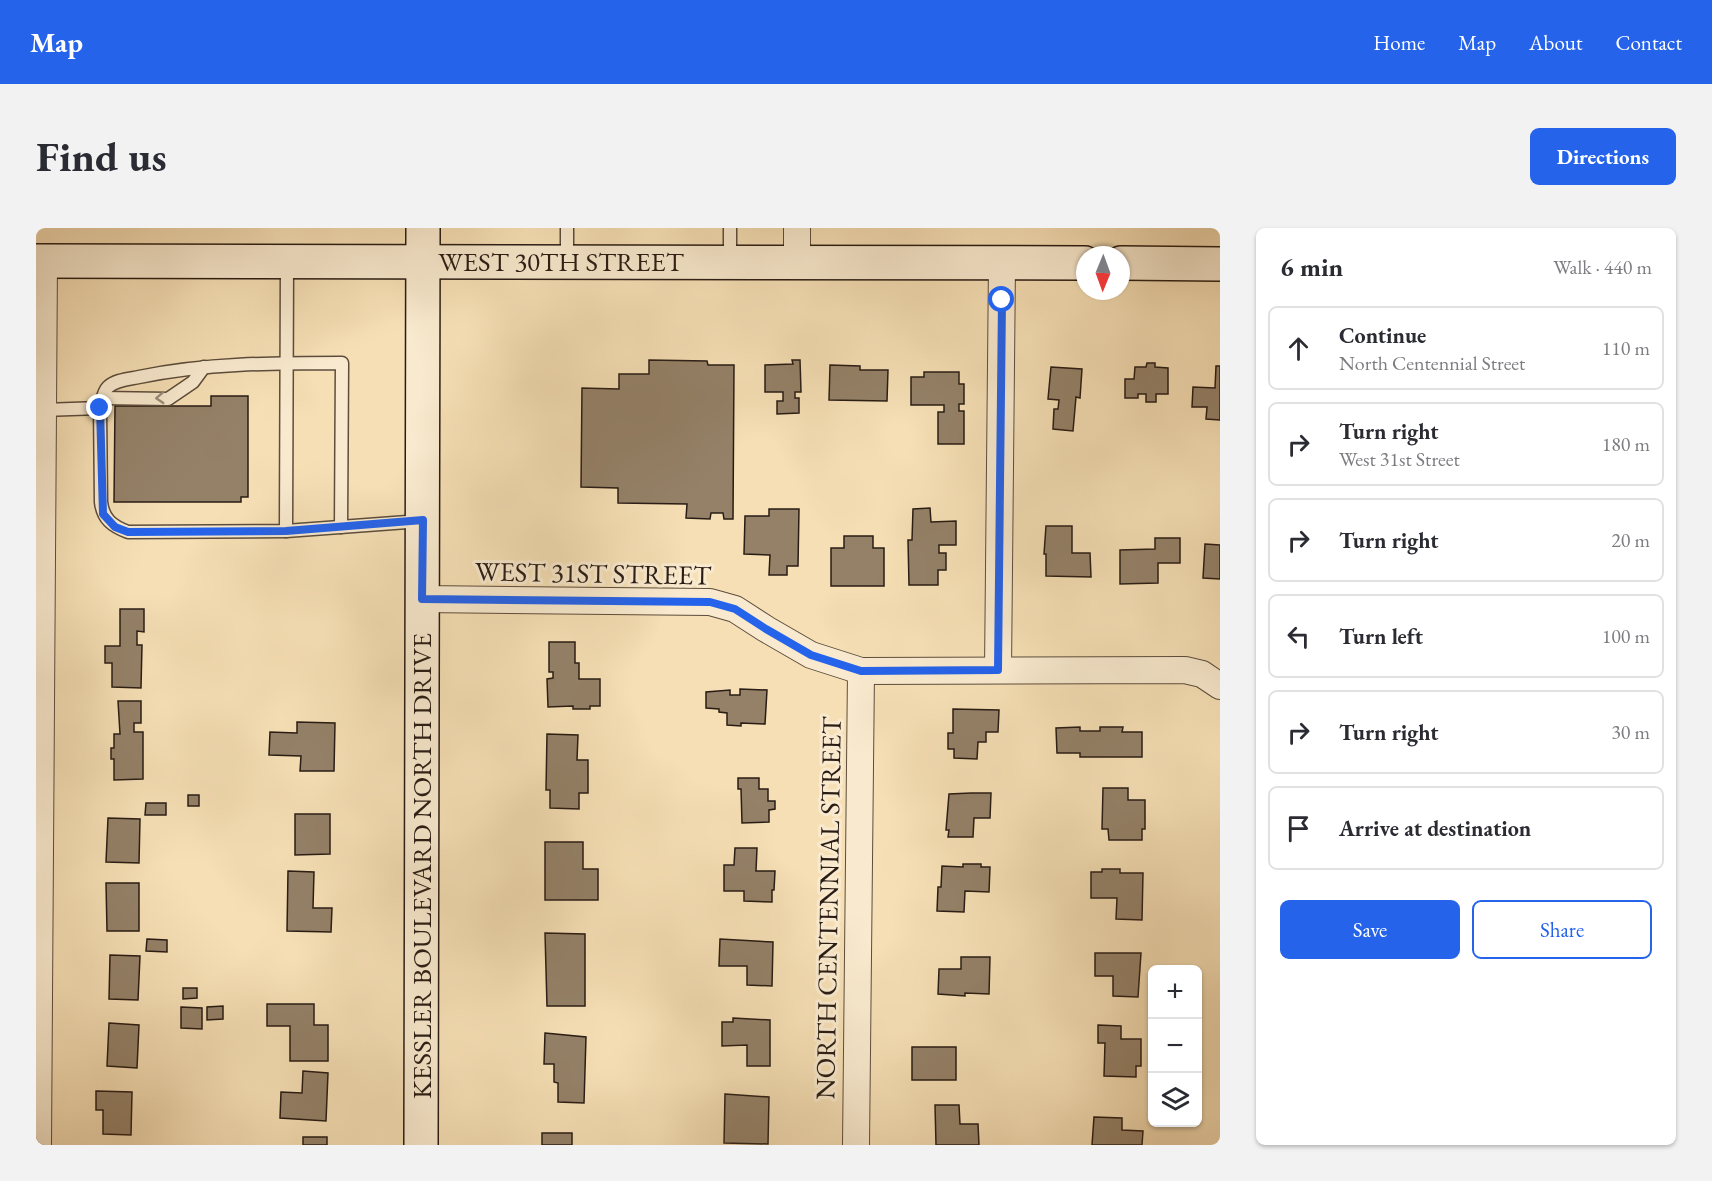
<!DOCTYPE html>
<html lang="en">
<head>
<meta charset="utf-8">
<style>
	:root { --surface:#fff; --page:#f2f2f3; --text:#2b2b33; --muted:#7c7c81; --line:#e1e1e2; --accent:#2563eb }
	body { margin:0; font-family:"EB Garamond",serif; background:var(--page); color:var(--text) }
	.controls { position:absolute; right:18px; bottom:18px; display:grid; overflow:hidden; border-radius:9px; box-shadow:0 2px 4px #0004 }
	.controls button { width:54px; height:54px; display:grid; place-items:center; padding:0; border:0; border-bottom:2px solid var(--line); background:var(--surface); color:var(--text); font:30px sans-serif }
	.compass { position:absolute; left:1040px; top:18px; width:54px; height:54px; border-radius:50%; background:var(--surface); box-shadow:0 2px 4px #0004; rotate:181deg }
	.stop { position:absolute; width:18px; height:18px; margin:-14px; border:4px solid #2563eb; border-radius:50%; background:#fff }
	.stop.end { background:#2563eb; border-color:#fff; box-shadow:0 2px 6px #0008 }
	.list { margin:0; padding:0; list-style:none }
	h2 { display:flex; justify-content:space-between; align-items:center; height:78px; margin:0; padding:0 24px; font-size:26px }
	h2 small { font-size:20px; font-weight:400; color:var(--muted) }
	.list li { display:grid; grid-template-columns:39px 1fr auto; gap:18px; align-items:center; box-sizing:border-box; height:84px; margin:0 12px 12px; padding:0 12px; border:2px solid var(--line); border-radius:9px }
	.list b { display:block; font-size:22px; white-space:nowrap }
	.list p { margin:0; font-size:20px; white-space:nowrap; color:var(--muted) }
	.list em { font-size:20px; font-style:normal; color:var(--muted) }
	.actions { display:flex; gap:12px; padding:18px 24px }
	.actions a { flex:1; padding:14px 0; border:2px solid var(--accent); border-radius:9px; text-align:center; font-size:21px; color:var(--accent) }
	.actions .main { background:var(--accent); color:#fff }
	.icon { flex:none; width:33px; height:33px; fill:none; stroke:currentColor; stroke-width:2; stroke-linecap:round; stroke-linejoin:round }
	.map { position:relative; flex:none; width:1184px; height:917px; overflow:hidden; border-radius:9px }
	header { display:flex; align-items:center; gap:36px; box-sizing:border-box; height:84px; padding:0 30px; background:var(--accent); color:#fff }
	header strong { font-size:28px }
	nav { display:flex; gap:33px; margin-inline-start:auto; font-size:21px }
	.intro { display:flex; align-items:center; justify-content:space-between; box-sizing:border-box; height:144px; padding:0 36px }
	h1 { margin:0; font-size:42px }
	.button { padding:15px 27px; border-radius:9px; background:var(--accent); color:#fff; font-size:21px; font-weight:700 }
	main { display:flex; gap:36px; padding:0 36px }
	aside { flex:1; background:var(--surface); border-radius:9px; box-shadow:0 2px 4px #0004 }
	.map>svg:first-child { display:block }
</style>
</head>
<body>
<header>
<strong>Map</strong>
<nav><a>Home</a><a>Map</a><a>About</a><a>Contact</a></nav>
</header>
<div class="intro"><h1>Find us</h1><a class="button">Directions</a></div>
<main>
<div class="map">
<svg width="1184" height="917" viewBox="0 0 1184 917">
	<rect width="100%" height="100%" fill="#f6dfb5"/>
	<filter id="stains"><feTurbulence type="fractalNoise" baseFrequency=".00333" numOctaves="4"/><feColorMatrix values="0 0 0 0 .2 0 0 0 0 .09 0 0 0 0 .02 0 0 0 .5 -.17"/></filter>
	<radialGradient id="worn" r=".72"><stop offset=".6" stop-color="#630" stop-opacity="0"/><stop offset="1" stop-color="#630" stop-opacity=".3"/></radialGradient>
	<!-- building -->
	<g fill="#948168" stroke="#291c14" stroke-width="1.5">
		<polygon points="613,132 671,133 672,137 698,137 697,291 688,291 687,285 675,285 674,291 650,290 651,276 582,275 582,260 545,259 546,160 583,161 583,146 613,146"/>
		<polygon points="756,132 764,132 765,164 759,164 759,170 763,170 763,185 741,186 741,173 747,173 747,164 729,164 729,137 757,136"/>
		<polygon points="1111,135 1119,135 1119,139 1132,140 1132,166 1120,166 1120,174 1110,174 1110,166 1102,166 1102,170 1089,170 1089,151 1098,151 1099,139 1110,139"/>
		<polygon points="794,137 824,138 824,142 852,142 851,173 793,172"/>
		<polygon points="1180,138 1184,138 1184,192 1170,191 1171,179 1156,179 1157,159 1179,160"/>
		<polygon points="1015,139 1046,141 1044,170 1040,169 1037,203 1017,201 1018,181 1022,181 1023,172 1012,171"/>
		<polygon points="888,144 923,144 923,156 928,156 928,176 923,176 923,183 928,183 928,216 902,216 902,184 908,184 908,177 875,177 875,149 888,149"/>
		<polygon points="175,168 212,168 212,269 205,269 205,274 78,274 79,178 175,178"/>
		<polygon points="894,280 895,294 920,293 920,317 903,317 903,325 910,325 910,342 902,342 902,357 873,357 872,312 876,312 877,281"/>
		<polygon points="733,281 763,281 762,338 751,338 751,347 733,347 734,327 708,326 709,288 733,288"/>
		<polygon points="1010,298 1036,298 1036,325 1054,325 1055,349 1010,348 1010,326 1008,326"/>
		<polygon points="808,308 837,308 837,320 848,320 848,358 795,358 795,320 808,320"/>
		<polygon points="1119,310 1144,310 1144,335 1122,335 1122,355 1084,356 1084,322 1119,321"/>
		<polygon points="1169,316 1184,317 1184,351 1167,350"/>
		<polygon points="84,381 108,381 108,404 101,403 101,417 106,417 105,460 76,459 76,435 69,435 69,418 84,418"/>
		<polygon points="513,414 539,414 539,435 543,435 543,451 564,451 564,478 554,478 554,481 537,481 537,478 512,479 511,451 517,450 517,444 513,444"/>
		<polygon points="704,461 731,462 729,496 705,495 705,498 691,497 691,485 683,484 683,481 670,480 670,464 694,462 694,467 704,467"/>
		<polygon points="82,473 105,473 105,495 98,495 98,504 107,504 107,551 78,552 78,531 75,531 75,520 78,520 78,506 84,506"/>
		<polygon points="917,481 963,482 962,504 950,504 950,514 942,514 941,531 918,530 918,521 912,521 912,505 917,505"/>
		<polygon points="261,494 299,495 298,543 264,543 265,528 233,527 234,504 261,505"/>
		<polygon points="1044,499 1044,503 1064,503 1064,499 1087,499 1086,504 1106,504 1106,529 1044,529 1044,525 1021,525 1020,500"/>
		<polygon points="511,506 542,507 541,532 552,532 552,565 543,565 543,581 514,580 514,562 510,562"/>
		<polygon points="702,550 723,550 723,561 732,561 732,573 739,573 739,581 733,582 733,594 706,595 705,561 702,561"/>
		<polygon points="1067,560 1092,560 1092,572 1109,572 1109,601 1106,601 1106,612 1073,612 1072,601 1066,601"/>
		<polygon points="935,565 955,565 954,590 938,590 937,609 912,609 913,602 910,602 913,566"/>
		<rect x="152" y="567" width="11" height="11"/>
		<polygon points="110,575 130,575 130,587 109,587"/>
		<polygon points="259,586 294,586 294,626 259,627"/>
		<polygon points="72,590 104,591 103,635 70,634"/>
		<polygon points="509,614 547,614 547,641 562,641 562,672 509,672"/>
		<polygon points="699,620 721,620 720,643 739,643 738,662 736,662 736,674 708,673 708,663 688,663 688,637 698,637"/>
		<polygon points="927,636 945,636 945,639 954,639 953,664 929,663 928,684 901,683 902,659 905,659 906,638 927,639"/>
		<polygon points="1066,641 1084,641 1084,645 1107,645 1106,692 1080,691 1081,670 1055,670 1055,644 1066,644"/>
		<polygon points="252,643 278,644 277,680 296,680 295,704 251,703"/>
		<polygon points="70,655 103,655 103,703 71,703"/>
		<polygon points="509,705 549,706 549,778 511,778"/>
		<polygon points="111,711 131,712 131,724 110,723"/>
		<polygon points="684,711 737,714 736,758 711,757 711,738 683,738"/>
		<polygon points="1059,725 1105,725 1102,769 1077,768 1077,748 1059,748"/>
		<polygon points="74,727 104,728 102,772 73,771"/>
		<polygon points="925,729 954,729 953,766 929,765 929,768 902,766 903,741 925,741"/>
		<polygon points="147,760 161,760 161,770 147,771"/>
		<polygon points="231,776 278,776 278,797 292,797 292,833 254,833 254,798 231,798"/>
		<polygon points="187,778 187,791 171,792 171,779"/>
		<polygon points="145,779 166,780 166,801 145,800"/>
		<polygon points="697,790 734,792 734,838 711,838 711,817 686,818 686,794 697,794"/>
		<polygon points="73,795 103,797 101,840 71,838"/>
		<polygon points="1062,797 1085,798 1085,811 1105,811 1105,838 1100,838 1100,849 1068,848 1069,815 1062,815"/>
		<polygon points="509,805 550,809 548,875 522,874 522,855 518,854 518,836 508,836"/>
		<rect x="876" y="819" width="44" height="33"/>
		<polygon points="267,843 292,845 290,893 244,890 245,864 266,865"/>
		<polygon points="60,863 96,864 95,907 67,906 67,882 60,882"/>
		<polygon points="689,866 733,869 732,916 688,915"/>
		<polygon points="899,877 923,877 924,896 942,896 943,917 900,917"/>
		<polygon points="1058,889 1086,890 1086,902 1107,903 1106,917 1056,917"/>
		<rect x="506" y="905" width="30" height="12"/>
		<rect x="267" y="909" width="24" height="8"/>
	</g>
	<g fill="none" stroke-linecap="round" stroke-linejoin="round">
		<!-- lane casing -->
		<g stroke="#5c4d3c" stroke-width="15">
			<g id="lane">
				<polyline points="531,0 531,32"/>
				<polyline points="694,0 694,32"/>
				<polyline points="67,170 132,171 157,154 168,139"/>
				<path d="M 64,180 L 65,274 C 67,291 76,298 92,304 L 250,303 L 385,293"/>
				<path d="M 7,182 L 64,180 C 66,173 67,164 72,159 C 79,152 93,151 103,149 C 170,135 238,135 306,135 L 305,299"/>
				<polyline points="250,303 251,34"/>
			</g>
		</g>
		<!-- street casing -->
		<g stroke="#5c4d3c" stroke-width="28">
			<g id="street">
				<polyline points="761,35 761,0"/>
				<polyline points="386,371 674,374 699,381 730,401 775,427 825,443 1149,442 1166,446 1184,458"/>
				<polyline points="962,442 966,35"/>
				<polyline points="2,917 8,33"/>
				<polyline points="820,917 825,443"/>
			</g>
		</g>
		<!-- secondary casing -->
		<g stroke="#291c14" stroke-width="36">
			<g id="secondary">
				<polyline points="0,33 1049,35"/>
				<polyline points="1085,35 1184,36"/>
				<polyline points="385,917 387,0"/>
			</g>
		</g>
		<!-- lane -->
		<use href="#lane" stroke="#f9eacf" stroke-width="12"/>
		<!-- street -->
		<use href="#street" stroke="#f9eacf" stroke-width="26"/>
		<!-- secondary -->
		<use href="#secondary" stroke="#f9eacf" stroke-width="33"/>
	</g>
	<!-- one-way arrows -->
	<defs><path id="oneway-chevron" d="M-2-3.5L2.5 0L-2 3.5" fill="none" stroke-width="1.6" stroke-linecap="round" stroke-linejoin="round" transform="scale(1.5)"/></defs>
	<use stroke="#9b8d7b" href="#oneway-chevron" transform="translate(124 170) rotate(177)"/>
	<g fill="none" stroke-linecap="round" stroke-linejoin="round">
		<!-- route -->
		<polyline stroke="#2563eb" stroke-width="8" points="64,180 67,286 79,299 92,304 250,303 387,292 386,371 674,374 699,381 730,401 775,427 825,443 962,442 966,72"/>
	</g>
	<g text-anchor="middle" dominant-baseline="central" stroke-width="6" stroke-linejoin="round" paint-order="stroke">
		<!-- street labels -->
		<g font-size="27" fill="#291c14" stroke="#f9eacf">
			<text x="525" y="33">WEST 30TH STREET</text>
			<text transform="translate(557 345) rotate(1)">WEST 31ST STREET</text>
			<text transform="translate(385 638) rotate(-90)">KESSLER BOULEVARD NORTH DRIVE</text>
			<text transform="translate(792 680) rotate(-89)">NORTH CENTENNIAL STREET</text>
		</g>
	</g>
	<rect width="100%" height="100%" filter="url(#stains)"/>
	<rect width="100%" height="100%" fill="url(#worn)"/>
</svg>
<div class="controls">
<button>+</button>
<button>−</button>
<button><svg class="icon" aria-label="layers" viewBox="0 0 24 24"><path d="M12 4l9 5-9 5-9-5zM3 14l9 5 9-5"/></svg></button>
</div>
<svg class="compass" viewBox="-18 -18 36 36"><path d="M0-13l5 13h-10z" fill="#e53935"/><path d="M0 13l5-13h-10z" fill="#7c7c81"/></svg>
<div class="stop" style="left:966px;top:72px"></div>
<div class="stop end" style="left:64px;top:180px"></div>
</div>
<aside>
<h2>6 min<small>Walk · 440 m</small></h2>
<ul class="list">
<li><svg class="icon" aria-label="ahead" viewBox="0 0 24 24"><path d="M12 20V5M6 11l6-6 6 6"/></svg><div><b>Continue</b><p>North Centennial Street</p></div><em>110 m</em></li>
<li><svg class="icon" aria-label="right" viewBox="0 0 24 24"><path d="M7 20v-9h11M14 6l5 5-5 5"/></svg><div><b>Turn right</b><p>West 31st Street</p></div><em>180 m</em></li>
<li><svg class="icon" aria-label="right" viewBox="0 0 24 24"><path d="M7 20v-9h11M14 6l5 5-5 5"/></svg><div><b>Turn right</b></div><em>20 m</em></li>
<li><svg class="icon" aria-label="left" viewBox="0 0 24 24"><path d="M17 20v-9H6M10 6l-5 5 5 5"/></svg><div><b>Turn left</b></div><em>100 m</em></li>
<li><svg class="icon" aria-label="right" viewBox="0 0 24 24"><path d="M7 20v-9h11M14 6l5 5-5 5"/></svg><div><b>Turn right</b></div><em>30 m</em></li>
<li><svg class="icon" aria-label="arrive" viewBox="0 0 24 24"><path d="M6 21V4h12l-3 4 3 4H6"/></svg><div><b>Arrive at destination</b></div></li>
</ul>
<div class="actions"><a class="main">Save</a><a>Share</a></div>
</aside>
</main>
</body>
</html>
